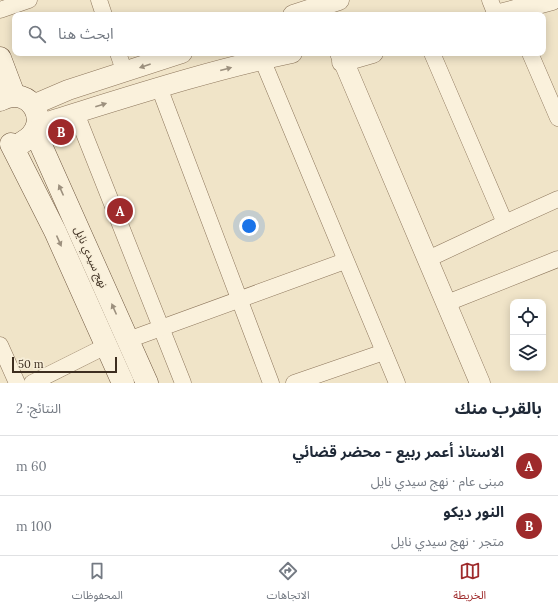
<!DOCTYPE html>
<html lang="ar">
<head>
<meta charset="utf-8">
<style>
	:root { --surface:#fff; --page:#f2f2f3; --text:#1f2937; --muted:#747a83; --line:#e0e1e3; --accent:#9e2a2b }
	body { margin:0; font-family:Lora,"Noto Sans Arabic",serif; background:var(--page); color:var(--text); direction:rtl }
	.controls { position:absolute; right:12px; bottom:12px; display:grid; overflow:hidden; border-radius:8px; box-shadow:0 2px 10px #0003 }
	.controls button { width:36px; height:36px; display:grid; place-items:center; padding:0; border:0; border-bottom:1px solid var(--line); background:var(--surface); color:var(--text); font:20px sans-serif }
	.scale { position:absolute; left:12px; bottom:10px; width:105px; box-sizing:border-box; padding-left:4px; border:2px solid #3d2e20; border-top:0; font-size:11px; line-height:14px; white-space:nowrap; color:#3d2e20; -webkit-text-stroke:3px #f7eed8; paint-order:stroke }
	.you { position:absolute; left:249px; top:226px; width:14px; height:14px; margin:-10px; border:3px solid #fff; border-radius:50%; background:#1a73e8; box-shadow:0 0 0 6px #1a73e833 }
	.badge { display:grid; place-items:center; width:26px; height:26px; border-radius:50%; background:var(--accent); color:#fff; font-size:13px; font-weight:700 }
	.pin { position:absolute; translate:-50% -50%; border:2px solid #fff; box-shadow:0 1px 4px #0006 }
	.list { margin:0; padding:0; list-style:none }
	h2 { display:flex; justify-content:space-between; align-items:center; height:52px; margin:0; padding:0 16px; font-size:17px }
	h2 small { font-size:13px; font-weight:400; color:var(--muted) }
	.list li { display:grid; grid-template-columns:26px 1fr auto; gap:12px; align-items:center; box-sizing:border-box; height:60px; padding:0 16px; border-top:1px solid var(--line) }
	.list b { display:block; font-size:15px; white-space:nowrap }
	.list p { margin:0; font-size:13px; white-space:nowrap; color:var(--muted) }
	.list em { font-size:13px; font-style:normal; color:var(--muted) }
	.icon { flex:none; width:22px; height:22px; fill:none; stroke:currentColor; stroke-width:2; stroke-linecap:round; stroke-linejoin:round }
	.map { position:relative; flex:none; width:558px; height:383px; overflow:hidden; direction:ltr }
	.search { position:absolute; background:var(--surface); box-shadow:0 2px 10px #0003; left:12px; right:12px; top:12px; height:44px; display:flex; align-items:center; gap:10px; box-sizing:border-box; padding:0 14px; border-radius:8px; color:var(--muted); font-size:15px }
	.sheet { height:172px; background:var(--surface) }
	nav { display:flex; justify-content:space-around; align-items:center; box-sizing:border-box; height:56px; border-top:1px solid var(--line); background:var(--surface); font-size:11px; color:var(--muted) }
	nav a { display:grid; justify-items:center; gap:2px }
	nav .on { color:var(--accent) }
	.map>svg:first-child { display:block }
</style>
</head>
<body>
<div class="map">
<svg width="558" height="383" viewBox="0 0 558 383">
	<rect width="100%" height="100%" fill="#f0e4c8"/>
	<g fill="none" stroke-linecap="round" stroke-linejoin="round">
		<!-- minor casing -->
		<g stroke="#8d765c" stroke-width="17">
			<g id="minor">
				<polyline points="99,0 104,15"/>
				<polyline points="490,0 496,15"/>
				<polyline points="0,10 29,0"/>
				<polyline points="118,53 125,73"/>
				<polyline points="432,53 505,223 558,199"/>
				<polyline points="530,53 558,118"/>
				<polyline points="262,59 397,383"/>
				<polyline points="159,87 271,383"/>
				<polyline points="76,113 183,383"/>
				<polyline points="428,259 505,223"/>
				<polyline points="447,303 558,259"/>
				<polyline points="128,340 345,261"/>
				<polyline points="0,345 17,383"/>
				<polyline points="32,383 106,346"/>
				<polyline points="294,383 384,352"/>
			</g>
		</g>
		<!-- tertiary casing -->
		<g stroke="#8d765c" stroke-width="21">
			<g id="tertiary">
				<polyline points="293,15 339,0"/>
				<polyline points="496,15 552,0"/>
				<polyline points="340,53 480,383"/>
				<polyline points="342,62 373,53"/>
				<polyline points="33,105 68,90 182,53"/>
				<path d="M 37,125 C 122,99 206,71 292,53"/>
			</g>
		</g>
		<!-- secondary casing -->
		<g stroke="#6f573f" stroke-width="23">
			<g id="secondary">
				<polyline points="0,58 14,95"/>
				<path d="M 0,100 C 31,83 54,125 23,142"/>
				<polyline points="35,132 147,383"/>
				<polyline points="11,144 55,231 123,383"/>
			</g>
		</g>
		<!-- minor -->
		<use href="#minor" stroke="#faf1dc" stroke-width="16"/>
		<!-- tertiary -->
		<use href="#tertiary" stroke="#faf1dc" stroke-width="20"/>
		<!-- secondary -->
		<use href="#secondary" stroke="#faf1dc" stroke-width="22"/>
	</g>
	<!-- one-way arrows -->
	<defs><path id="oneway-solid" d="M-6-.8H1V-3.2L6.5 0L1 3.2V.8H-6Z"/></defs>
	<g fill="#9c907e">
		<use href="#oneway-solid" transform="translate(145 66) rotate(161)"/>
		<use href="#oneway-solid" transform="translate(226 69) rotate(-15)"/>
		<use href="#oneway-solid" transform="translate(101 105) rotate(-18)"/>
		<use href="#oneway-solid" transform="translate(61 190) rotate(-114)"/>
		<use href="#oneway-solid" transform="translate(59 241) rotate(66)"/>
		<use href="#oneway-solid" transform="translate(114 309) rotate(-114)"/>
	</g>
	<g text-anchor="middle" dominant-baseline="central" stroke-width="3" stroke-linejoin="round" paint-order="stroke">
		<!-- street labels -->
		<g font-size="11" fill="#3d2e20" stroke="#f7eed8">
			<text transform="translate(91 257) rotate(66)">نهج سيدي نايل</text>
		</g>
	</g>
</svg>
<div class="controls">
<button><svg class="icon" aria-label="locate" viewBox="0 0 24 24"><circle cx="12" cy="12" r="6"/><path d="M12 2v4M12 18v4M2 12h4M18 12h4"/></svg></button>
<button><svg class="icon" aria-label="layers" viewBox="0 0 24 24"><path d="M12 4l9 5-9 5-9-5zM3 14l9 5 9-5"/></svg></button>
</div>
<div class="scale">50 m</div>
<div class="you"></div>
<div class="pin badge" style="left:120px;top:211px">A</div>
<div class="pin badge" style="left:61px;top:132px">B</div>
<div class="search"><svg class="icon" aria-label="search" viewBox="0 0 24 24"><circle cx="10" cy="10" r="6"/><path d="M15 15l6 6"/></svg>ابحث هنا</div>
</div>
<section class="sheet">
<h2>بالقرب منك<small>النتائج: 2</small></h2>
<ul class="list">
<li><span class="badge">A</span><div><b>الاستاذ أعمر ربيع - محضر قضائي</b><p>مبنى عام · نهج سيدي نايل</p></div><em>60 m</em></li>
<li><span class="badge">B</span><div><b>النور ديكو</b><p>متجر · نهج سيدي نايل</p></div><em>100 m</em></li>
</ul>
</section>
<nav>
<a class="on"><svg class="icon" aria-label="map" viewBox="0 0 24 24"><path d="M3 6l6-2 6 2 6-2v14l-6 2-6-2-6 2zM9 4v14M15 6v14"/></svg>الخريطة</a>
<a><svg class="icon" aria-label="directions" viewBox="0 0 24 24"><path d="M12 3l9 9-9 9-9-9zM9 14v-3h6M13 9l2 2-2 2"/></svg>الاتجاهات</a>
<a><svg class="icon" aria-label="saved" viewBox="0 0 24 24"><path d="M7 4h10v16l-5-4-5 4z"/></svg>المحفوظات</a>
</nav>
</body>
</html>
